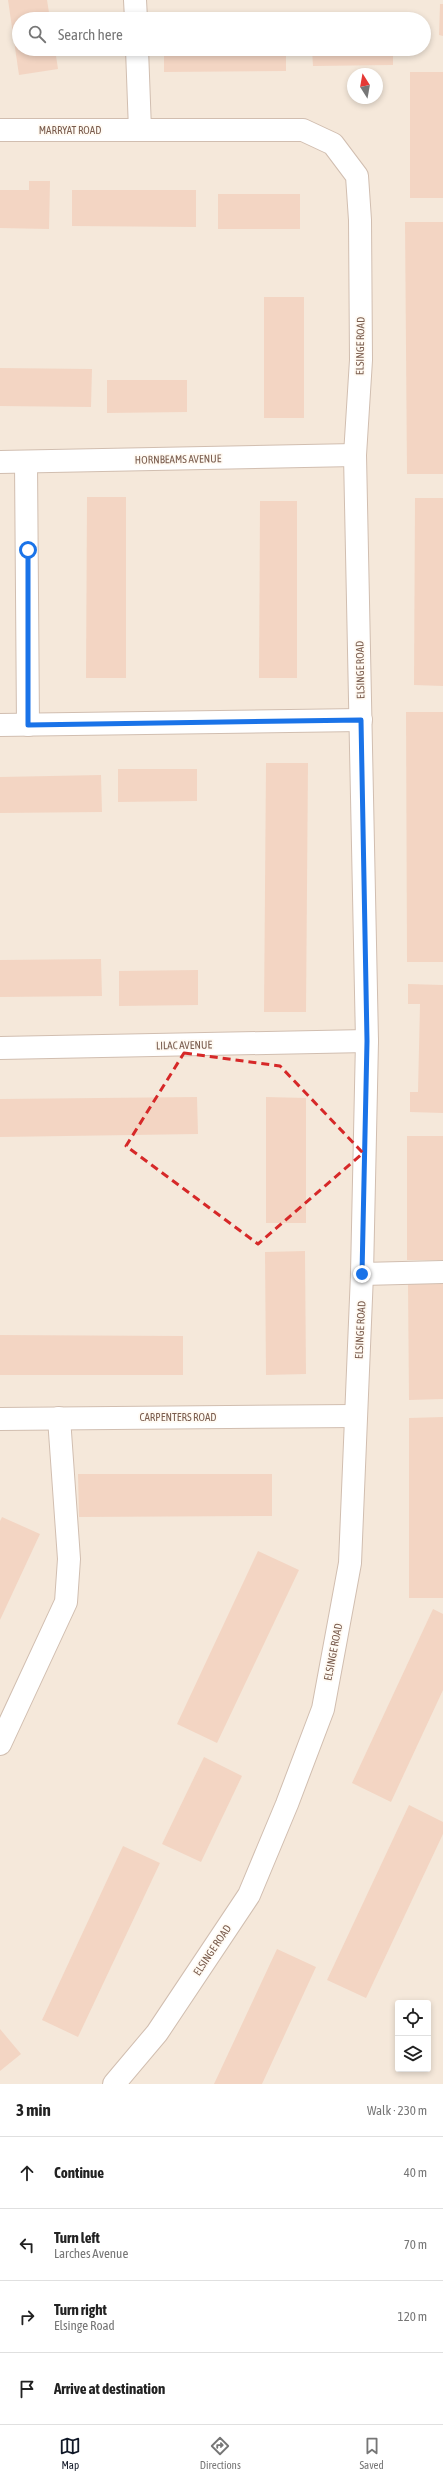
<!DOCTYPE html>
<html lang="en">
<head>
<meta charset="utf-8">
<style>
	:root { --surface:#fff; --page:#f6f6f6; --text:#222; --muted:#767676; --line:#e0e0e0; --accent:#111827 }
	body { margin:0; font-family:"Asap Condensed",sans-serif; background:var(--page); color:var(--text) }
	.controls { position:absolute; right:12px; bottom:12px; display:grid; overflow:hidden; border-radius:4px; box-shadow:0 2px 6px #0003 }
	.controls button { width:36px; height:36px; display:grid; place-items:center; padding:0; border:0; border-bottom:1px solid var(--line); background:var(--surface); color:var(--text); font:20px sans-serif }
	.compass { position:absolute; left:347px; top:68px; width:36px; height:36px; border-radius:50%; background:var(--surface); box-shadow:0 2px 6px #0003; rotate:349deg }
	.stop { position:absolute; width:12px; height:12px; margin:-9px; border:3px solid #1a73e8; border-radius:50%; background:#fff }
	.stop.end { background:#1a73e8; border-color:#fff; box-shadow:0 1px 4px #0008 }
	.list { margin:0; padding:0; list-style:none }
	h2 { display:flex; justify-content:space-between; align-items:center; height:52px; margin:0; padding:0 16px; font-size:17px }
	h2 small { font-size:13px; font-weight:400; color:var(--muted) }
	.list li { display:grid; grid-template-columns:26px 1fr auto; gap:12px; align-items:center; box-sizing:border-box; height:72px; padding:0 16px; border-top:1px solid var(--line) }
	.list b { display:block; font-size:15px; white-space:nowrap }
	.list p { margin:0; font-size:13px; white-space:nowrap; color:var(--muted) }
	.list em { font-size:13px; font-style:normal; color:var(--muted) }
	.icon { flex:none; width:22px; height:22px; fill:none; stroke:currentColor; stroke-width:2; stroke-linecap:round; stroke-linejoin:round }
	.map { position:relative; flex:none; width:443px; height:2084px; overflow:hidden }
	.search { position:absolute; background:var(--surface); box-shadow:0 2px 6px #0003; left:12px; right:12px; top:12px; height:44px; display:flex; align-items:center; gap:10px; box-sizing:border-box; padding:0 14px; border-radius:22px; color:var(--muted); font-size:15px }
	.sheet { height:340px; background:var(--surface) }
	nav { display:flex; justify-content:space-around; align-items:center; box-sizing:border-box; height:56px; border-top:1px solid var(--line); background:var(--surface); font-size:11px; color:var(--muted) }
	nav a { display:grid; justify-items:center; gap:2px }
	nav .on { color:var(--accent) }
	.map>svg:first-child { display:block }
</style>
</head>
<body>
<div class="map">
<svg width="443" height="2084" viewBox="0 0 443 2084">
	<rect width="100%" height="100%" fill="#fdf6ec"/>
	<!-- residential -->
	<path fill="#f5e8da" fill-rule="evenodd" d="M 0,0 L 443,0 L 443,2084 L 0,2084 ZM 19,19 L 424,19 L 424,49 L 19,49 ZM 353,74 L 377,74 L 377,98 L 353,98 ZM 398,2003 L 428,2003 L 428,2069 L 398,2069 Z"/>
	<!-- building -->
	<g fill="#f3d5c3">
		<polygon points="8,0 47,0 50,19 19,19 19,49 55,49 58,69 19,75"/>
		<polygon points="440,4 443,4 443,36 439,35"/>
		<polygon points="164,49 286,49 286,71 164,72"/>
		<polygon points="312,49 393,49 393,65 313,66"/>
		<rect x="410" y="72" width="33" height="126"/>
		<polygon points="29,181 50,181 49,229 0,228 0,190 29,190"/>
		<polygon points="72,190 196,190 196,227 72,226"/>
		<rect x="218" y="194" width="82" height="35"/>
		<polygon points="405,222 443,222 443,474 407,474"/>
		<rect x="264" y="297" width="40" height="121"/>
		<polygon points="0,368 92,369 91,407 0,406"/>
		<polygon points="107,380 187,380 187,412 107,413"/>
		<polygon points="87,497 126,497 126,678 86,678"/>
		<polygon points="415,498 443,498 443,686 414,685"/>
		<polygon points="260,501 297,501 297,678 259,678"/>
		<polygon points="406,712 443,712 443,962 407,962"/>
		<polygon points="266,763 308,763 306,1012 264,1012"/>
		<polygon points="118,769 197,769 197,801 118,802"/>
		<polygon points="101,775 102,812 0,813 0,777"/>
		<polygon points="101,959 102,996 0,997 0,960"/>
		<polygon points="198,970 198,1005 119,1006 119,971"/>
		<polygon points="408,984 443,985 443,1113 410,1112 410,1092 418,1092 420,1004 408,1004"/>
		<polygon points="197,1097 198,1134 0,1137 0,1099"/>
		<polygon points="266,1097 306,1098 306,1223 266,1223"/>
		<rect x="407" y="1136" width="36" height="124"/>
		<polygon points="305,1251 306,1374 266,1375 265,1252"/>
		<polygon points="408,1284 443,1284 443,1399 409,1400"/>
		<polygon points="0,1335 183,1336 183,1375 0,1375"/>
		<polygon points="443,1417 443,1598 409,1598 409,1418"/>
		<polygon points="78,1474 272,1474 272,1516 79,1517"/>
		<polygon points="2,1517 40,1534 0,1620 0,1521"/>
		<polygon points="258,1551 299,1570 217,1743 177,1724"/>
		<polygon points="433,1609 443,1614 443,1690 391,1802 352,1783"/>
		<polygon points="204,1757 242,1776 201,1862 162,1844"/>
		<polygon points="409,1805 443,1822 443,1834 366,1998 327,1980"/>
		<polygon points="123,1846 160,1863 78,2037 42,2020"/>
		<polygon points="277,1949 316,1967 262,2084 214,2084"/>
		<polygon points="0,2029 21,2054 0,2071"/>
	</g>
	<g fill="none" stroke-linecap="round" stroke-linejoin="round">
		<!-- minor casing -->
		<g stroke="#d1beb0" stroke-width="24">
			<g id="minor">
				<polyline points="135,0 136,19"/>
				<polyline points="137,49 140,130"/>
				<polyline points="0,130 303,130 333,144 357,176 360,220 361,360 355,455 367,1041 362,1274 350,1563 323,1709 287,1804 249,1895 157,2033 114,2084"/>
				<polyline points="0,462 355,455"/>
				<polyline points="26,462 28,725"/>
				<polyline points="0,725 361,720"/>
				<polyline points="0,1048 367,1041"/>
				<polyline points="362,1274 443,1272"/>
				<polyline points="0,1419 355,1416"/>
				<polyline points="0,1744 66,1602 69,1559 59,1418"/>
			</g>
		</g>
		<!-- minor -->
		<use href="#minor" stroke="#fff" stroke-width="22"/>
	</g>
	<g fill="none" stroke-linecap="round" stroke-linejoin="round">
		<!-- route -->
		<polyline stroke="#1a73e8" stroke-width="5" points="28,550 28,725 361,720 367,1041 362,1274"/>
	</g>
	<!-- marked area -->
	<path fill="none" stroke="#d62828" stroke-width="3" stroke-dasharray="8 5" stroke-linejoin="round" d="M 184,1053 L 280,1066 L 363,1153 L 258,1244 L 126,1146 Z"/>
	<g text-anchor="middle" dominant-baseline="central" stroke-width="3.5" stroke-linejoin="round" paint-order="stroke">
		<!-- street labels -->
		<g font-size="11" fill="#7a5c4d" stroke="#fffaf3">
			<text x="70" y="130">MARRYAT ROAD</text>
			<text transform="translate(360 346) rotate(-89)">ELSINGE ROAD</text>
			<text transform="translate(178 459) rotate(-1)">HORNBEAMS AVENUE</text>
			<text transform="translate(360 670) rotate(-91)">ELSINGE ROAD</text>
			<text transform="translate(184 1045) rotate(-1)">LILAC AVENUE</text>
			<text transform="translate(360 1330) rotate(-87)">ELSINGE ROAD</text>
			<text x="178" y="1417">CARPENTERS ROAD</text>
			<text transform="translate(333 1652) rotate(-79)">ELSINGE ROAD</text>
			<text transform="translate(212 1950) rotate(-56)">ELSINGE ROAD</text>
		</g>
	</g>
</svg>
<div class="controls">
<button><svg class="icon" aria-label="locate" viewBox="0 0 24 24"><circle cx="12" cy="12" r="6"/><path d="M12 2v4M12 18v4M2 12h4M18 12h4"/></svg></button>
<button><svg class="icon" aria-label="layers" viewBox="0 0 24 24"><path d="M12 4l9 5-9 5-9-5zM3 14l9 5 9-5"/></svg></button>
</div>
<svg class="compass" viewBox="-18 -18 36 36"><path d="M0-13l5 13h-10z" fill="#e53935"/><path d="M0 13l5-13h-10z" fill="#767676"/></svg>
<div class="stop" style="left:28px;top:550px"></div>
<div class="stop end" style="left:362px;top:1274px"></div>
<div class="search"><svg class="icon" aria-label="search" viewBox="0 0 24 24"><circle cx="10" cy="10" r="6"/><path d="M15 15l6 6"/></svg>Search here</div>
</div>
<section class="sheet">
<h2>3 min<small>Walk · 230 m</small></h2>
<ul class="list">
<li><svg class="icon" aria-label="ahead" viewBox="0 0 24 24"><path d="M12 20V5M6 11l6-6 6 6"/></svg><div><b>Continue</b></div><em>40 m</em></li>
<li><svg class="icon" aria-label="left" viewBox="0 0 24 24"><path d="M17 20v-9H6M10 6l-5 5 5 5"/></svg><div><b>Turn left</b><p>Larches Avenue</p></div><em>70 m</em></li>
<li><svg class="icon" aria-label="right" viewBox="0 0 24 24"><path d="M7 20v-9h11M14 6l5 5-5 5"/></svg><div><b>Turn right</b><p>Elsinge Road</p></div><em>120 m</em></li>
<li><svg class="icon" aria-label="arrive" viewBox="0 0 24 24"><path d="M6 21V4h12l-3 4 3 4H6"/></svg><div><b>Arrive at destination</b></div></li>
</ul>
</section>
<nav>
<a class="on"><svg class="icon" aria-label="map" viewBox="0 0 24 24"><path d="M3 6l6-2 6 2 6-2v14l-6 2-6-2-6 2zM9 4v14M15 6v14"/></svg>Map</a>
<a><svg class="icon" aria-label="directions" viewBox="0 0 24 24"><path d="M12 3l9 9-9 9-9-9zM9 14v-3h6M13 9l2 2-2 2"/></svg>Directions</a>
<a><svg class="icon" aria-label="saved" viewBox="0 0 24 24"><path d="M7 4h10v16l-5-4-5 4z"/></svg>Saved</a>
</nav>
</body>
</html>
